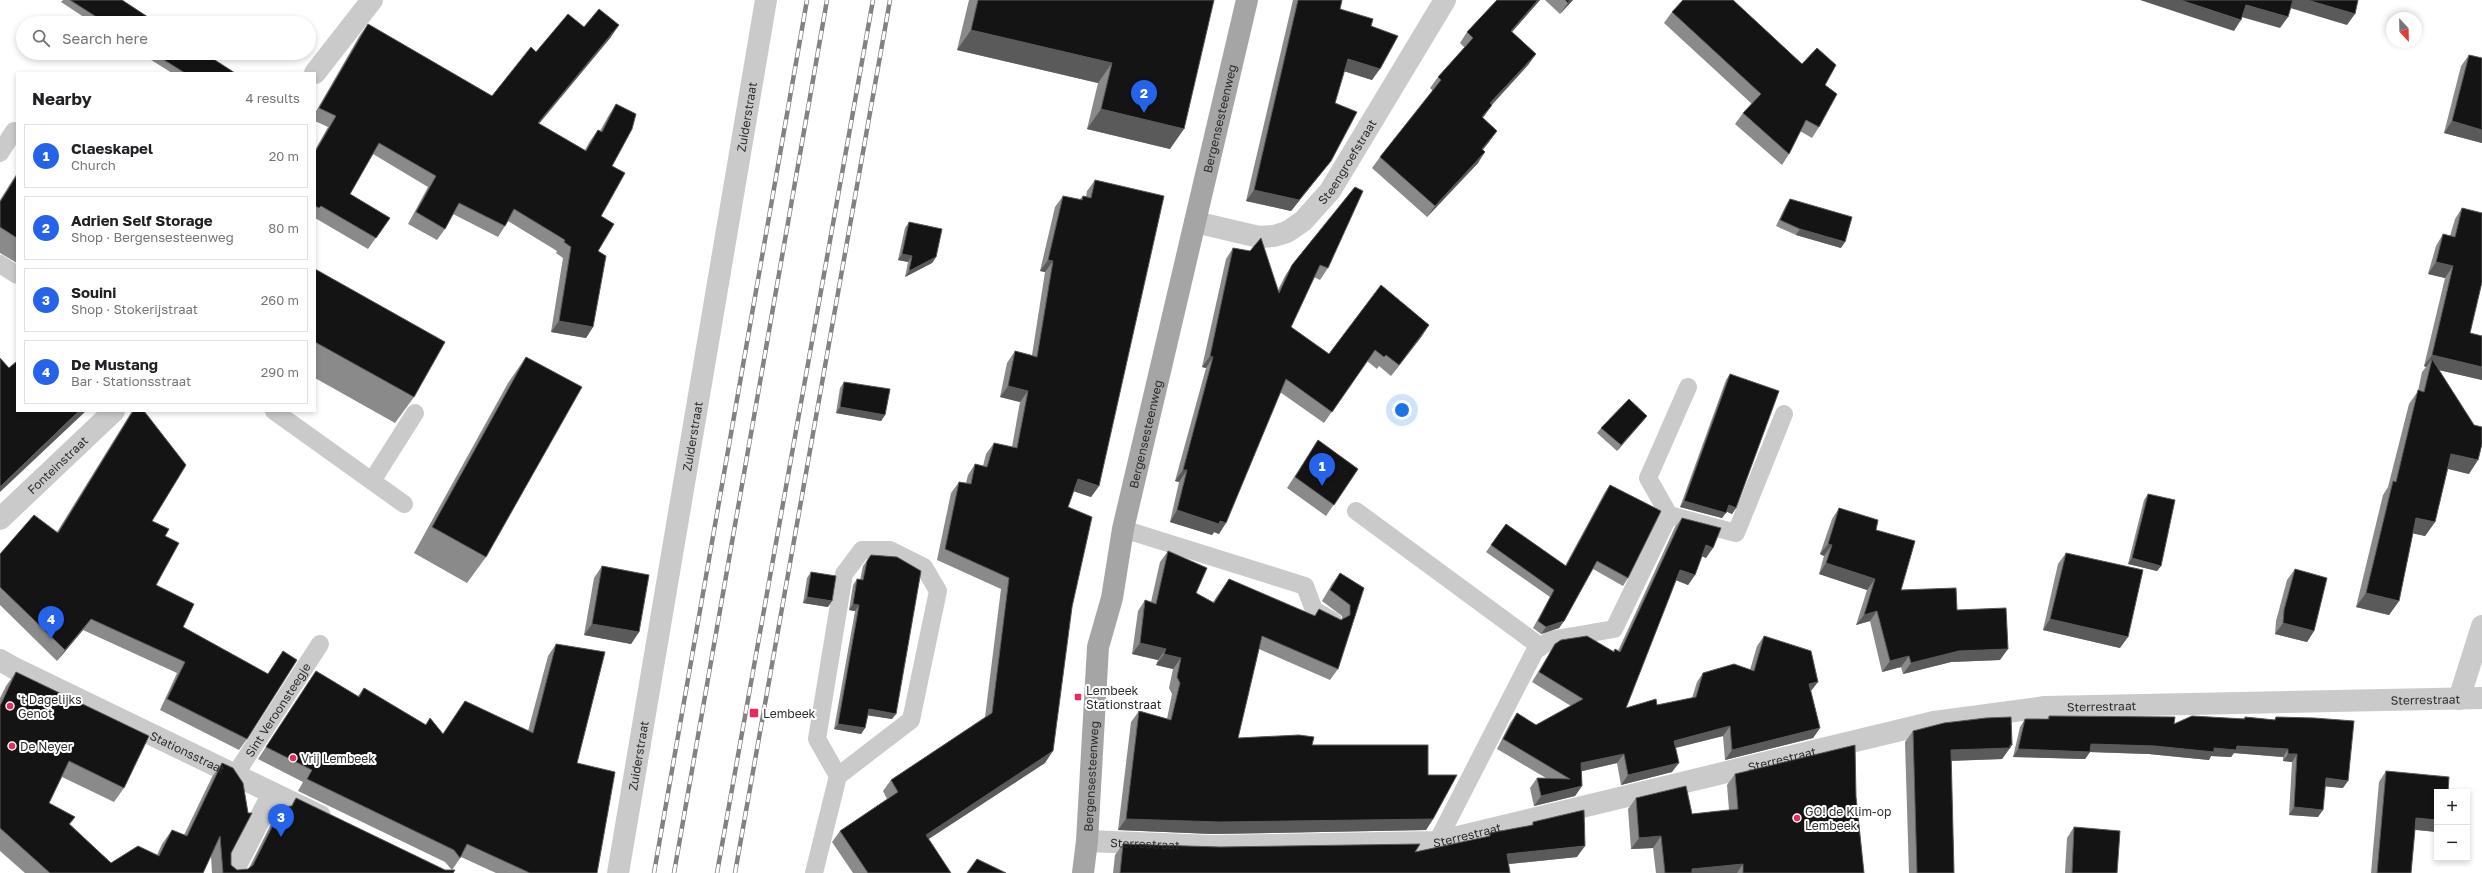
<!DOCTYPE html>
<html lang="en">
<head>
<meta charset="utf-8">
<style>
	:root { --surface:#fff; --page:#f2f2f2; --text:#202124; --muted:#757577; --line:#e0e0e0; --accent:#2563eb }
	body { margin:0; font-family:"Golos Text",sans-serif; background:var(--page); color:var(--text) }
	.controls { position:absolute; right:12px; bottom:12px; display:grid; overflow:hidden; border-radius:0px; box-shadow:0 2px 6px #0003 }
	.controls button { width:36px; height:36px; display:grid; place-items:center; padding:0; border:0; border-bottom:1px solid var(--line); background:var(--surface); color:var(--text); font:20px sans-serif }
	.compass { position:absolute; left:2386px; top:12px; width:36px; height:36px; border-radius:50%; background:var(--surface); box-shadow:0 2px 6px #0003; rotate:158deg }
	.you { position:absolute; left:1402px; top:410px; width:14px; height:14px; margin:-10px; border:3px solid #fff; border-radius:50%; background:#1a73e8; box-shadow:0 0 0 6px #1a73e833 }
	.badge { display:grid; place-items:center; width:26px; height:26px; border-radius:50%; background:var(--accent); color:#fff; font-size:13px; font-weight:700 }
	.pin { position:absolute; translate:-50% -33px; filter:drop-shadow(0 1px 2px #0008) }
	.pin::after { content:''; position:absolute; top:21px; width:14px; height:12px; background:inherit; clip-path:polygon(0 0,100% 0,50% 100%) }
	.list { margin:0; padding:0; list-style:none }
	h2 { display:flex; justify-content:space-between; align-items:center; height:52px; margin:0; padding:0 16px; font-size:17px }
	h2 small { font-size:13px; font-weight:400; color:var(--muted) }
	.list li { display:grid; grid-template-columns:26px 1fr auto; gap:12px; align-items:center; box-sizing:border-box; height:64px; margin:0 8px 8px; padding:0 8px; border:1px solid var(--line); border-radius:0px }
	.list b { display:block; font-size:15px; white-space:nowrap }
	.list p { margin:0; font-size:13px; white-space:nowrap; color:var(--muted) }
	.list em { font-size:13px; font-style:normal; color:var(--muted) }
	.icon { flex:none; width:22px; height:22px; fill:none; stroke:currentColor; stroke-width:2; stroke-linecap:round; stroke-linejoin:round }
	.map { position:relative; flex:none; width:2482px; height:873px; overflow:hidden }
	.search { position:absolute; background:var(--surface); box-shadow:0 2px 6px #0003; left:16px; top:16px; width:300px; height:44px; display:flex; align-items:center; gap:10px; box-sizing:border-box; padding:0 14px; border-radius:22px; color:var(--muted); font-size:15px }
	.panel { position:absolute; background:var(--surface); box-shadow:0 2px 6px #0003; left:16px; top:72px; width:300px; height:340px; border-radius:0px }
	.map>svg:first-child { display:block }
</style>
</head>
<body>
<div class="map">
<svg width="2482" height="873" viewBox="0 0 2482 873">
	<rect width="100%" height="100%" fill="#fff"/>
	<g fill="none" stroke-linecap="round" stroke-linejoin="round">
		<!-- service -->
		<g stroke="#cacaca" stroke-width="18">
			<polyline points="0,153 14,131"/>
			<polyline points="0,264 17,275"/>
			<polyline points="274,411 404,504"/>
			<polyline points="372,481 415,413"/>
			<polyline points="1356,511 1541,647"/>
			<polyline points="1669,515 1648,478 1688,387"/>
			<polyline points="1123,529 1305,586 1314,610 1333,621"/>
			<path id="s1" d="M 235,775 L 320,644"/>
			<polyline points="1437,842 1535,651 1550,640 1614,629 1669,515 1736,533 1784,414"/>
			<polyline points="814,873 838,776 911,720 938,591 924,567 890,550 862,550 844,574 817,739 838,776"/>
		</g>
		<!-- pedestrian -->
		<polyline stroke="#cacaca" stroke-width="22" points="0,660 14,668"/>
		<!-- minor -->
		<g stroke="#cacaca" stroke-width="22">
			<polyline points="315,73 372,0"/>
			<path id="s2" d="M 1195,222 L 1259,237 L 1274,236 L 1287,232 L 1303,221 L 1330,191 L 1445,0"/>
			<path id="s3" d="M 0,519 L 114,411"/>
			<path id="s4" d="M 14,668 L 320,816"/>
			<polyline points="2459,699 2482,626"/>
			<path id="s5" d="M 1087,841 L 1212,846 L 1437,842 L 1934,722 L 2045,707 L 2482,698"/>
			<polyline points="232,873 273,793"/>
			<path id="s6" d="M 618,873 L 766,0"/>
		</g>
		<!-- primary -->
		<path stroke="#a5a5a5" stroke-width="22" id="s7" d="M 1083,873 L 1087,841 L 1098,647 L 1112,598 L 1123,529 L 1247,0"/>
		<!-- rail casing -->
		<g stroke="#828282" stroke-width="4.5">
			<g id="rail">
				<polyline points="654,873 807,0"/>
				<polyline points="674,873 827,0"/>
				<polyline points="717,873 873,0"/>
				<polyline points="735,873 890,0"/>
			</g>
		</g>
		<!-- rail -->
		<use href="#rail" stroke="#fff" stroke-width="3" stroke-dasharray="9" stroke-linecap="butt"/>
	</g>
	<!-- wall -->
	<g fill="#8a8a8a">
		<polygon points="63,0 122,0 157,23 93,23 61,2"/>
		<polygon points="969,0 1214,0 1170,149 1087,129 1098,83 957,50"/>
		<polygon points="1293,0 1342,0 1340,9 1371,26 1372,80 1344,71 1335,103 1323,171 1291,211 1246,201"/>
		<polygon points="1497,0 1540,0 1512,32 1536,54 1528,65 1492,105 1483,118 1497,131 1489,142 1483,150 1478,163 1427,217 1372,168 1380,157 1433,91 1430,88 1438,77 1465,48 1460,43 1467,32"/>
		<polygon points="1545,0 1573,0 1560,14"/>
		<polygon points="1672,12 1825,85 1819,127 1812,138 1800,131 1789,154 1782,165 1735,124 1743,113 1752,104 1664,23"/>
		<polygon points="368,24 492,96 536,52 584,27 611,37 539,124 585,150 590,141 598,130 600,131 609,115 616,104 612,166 601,216 593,327 586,338 551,332 563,258 556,253 557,251 508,221 505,226 498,237 453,214 445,229 437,240 408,224 428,187 373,154 350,194 390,218 368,249 315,218 315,150 328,127 315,121 315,113 360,35"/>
		<polygon points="140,53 204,53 235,73 172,73"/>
		<polygon points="2469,55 2482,143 2444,133 2461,66"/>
		<polygon points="17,173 17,263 0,253 0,200"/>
		<polygon points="1095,180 1099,486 1091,497 1073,491 1068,507 1072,607 1045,763 928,839 951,873 853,873 832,842 840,831 887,799 883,791 891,780 985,717 1001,589 937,560 951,493 959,482 966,483 968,475 975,464 983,466 986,454 994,443 1012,447 1020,402 1000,397 1007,363 1015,351 1032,355 1045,272 1040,271 1055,207 1063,196 1080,199 1083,196 1086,197 1087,191"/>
		<polygon points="1355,187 1328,268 1320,280 1314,277 1291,327 1329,354 1422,336 1391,376 1379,366 1377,369 1367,361 1324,423 1280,392 1219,534 1214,532 1212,535 1170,522 1179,482 1175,481 1206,368 1202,367 1226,259 1233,248 1250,251 1278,290 1285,276 1292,265"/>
		<polygon points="1790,199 1841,248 1796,235 1776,226 1786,205"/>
		<polygon points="2462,208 2481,286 2470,333 2482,336 2482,380 2439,370 2469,474 2448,469 2435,522 2425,536 2413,533 2399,601 2389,615 2356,607 2383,495 2388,487 2409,404 2418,391 2422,372 2426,367 2424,366 2445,278 2428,274 2436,246 2443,234 2450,236 2455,219"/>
		<polygon points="909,222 936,257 932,263 905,277 908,262 898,260 905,228"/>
		<polygon points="315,269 414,397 395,423 315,378"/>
		<polygon points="526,357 486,557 467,583 414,553 508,383"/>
		<polygon points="1730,374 1736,508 1732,514 1726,511 1722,518 1680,507 1726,380"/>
		<polygon points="844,382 885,415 881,421 836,413 840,388"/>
		<polygon points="132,411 144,411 152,521 165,536 156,585 183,627 268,674 283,651 247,739 239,750 160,710 177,673 83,630 57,661 0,605 0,554 57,532"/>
		<polygon points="1643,421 1617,451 1597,433 1601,428"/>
		<polygon points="1318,440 1358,469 1326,516 1287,488"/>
		<polygon points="1610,485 1628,578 1623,586 1593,569 1564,621 1559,628 1541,634 1533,628 1550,597 1486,552 1506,524 1565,566 1605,492"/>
		<polygon points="2148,494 2161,566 2157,571 2128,564 2144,500"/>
		<polygon points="1839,508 1876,530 1901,590 1957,610 2000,660 1951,662 1903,674 1901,667 1882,672 1870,621 1856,625 1867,590 1819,574 1824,556 1820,554 1832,519"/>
		<polygon points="1682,518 1706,558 1702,556 1695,575 1688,585 1676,580 1626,708 1657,705 1692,698 1697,682 1703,673 1750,670 1757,646 1764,636 1811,691 1820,728 1813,738 1725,760 1723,736 1675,748 1672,772 1621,785 1617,763 1582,771 1582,786 1575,796 1534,806 1530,788 1537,778 1546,778 1497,749 1510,723 1517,713 1536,725 1571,706 1532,682 1549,654 1555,644 1613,651 1615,649 1618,651 1675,527"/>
		<polygon points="1168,551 1196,593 1213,602 1229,579 1314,616 1319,609 1341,620 1342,620 1342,616 1322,601 1332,584 1340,573 1364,588 1338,669 1330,680 1259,649 1238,738 1312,745 1428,775 1433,819 1426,830 1212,834 1118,830 1131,722 1139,711 1167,719 1172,694 1169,688 1173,669 1156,665 1158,660 1132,654 1138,611 1145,600 1151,602 1160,562"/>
		<polygon points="2066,553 2120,648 2043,630 2058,564"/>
		<polygon points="871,555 892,719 868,715 865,728 861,734 834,729 855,611 849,610 853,585 857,579 860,580 863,566"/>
		<polygon points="602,566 639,632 631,644 584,635 594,578"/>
		<polygon points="2295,569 2314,631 2307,642 2275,634 2276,621 2287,580"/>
		<polygon points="811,572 828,607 803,603 807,578"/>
		<polygon points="556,644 597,873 496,873 461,857 452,870 453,873 212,873 211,856 203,873 25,873 0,851 0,698 6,686 16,672 124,788 114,802 62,777 49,803 75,817 70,824 111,863 157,855 162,844 172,830 184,835 212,777 222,763 231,853 231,865 237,870 248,870 272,822 282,807 291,806 296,798 445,870 452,870 445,862 298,791 303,782 258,759 316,671 358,696 364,688 425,725 430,718 443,734 528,731 548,656"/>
		<polygon points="2049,716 2174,724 2243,719 2245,717 2274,720 2276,717 2343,788 2325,786 2318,817 2289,815 2292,762 2283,761 2283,757 2234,753 2231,757 2211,756 2209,760 2149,754 2090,752 2085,759 2013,757 2020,727 2025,719 2047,719"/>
		<polygon points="1913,731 2012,745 2002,759 1951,761 1954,873 1909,873 1905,742"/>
		<polygon points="2386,771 2437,792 2437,832 2415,830 2411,873 2371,873 2379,782"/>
		<polygon points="1735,774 1856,797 1864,873 1656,873 1653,848 1631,849 1628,809 1636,798 1692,814 1729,810 1727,785"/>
		<polygon points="1533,822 1577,857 1508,864 1510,873 1113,873 1115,855 1123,844 1220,847 1415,852 1487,837 1490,833 1531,826"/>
		<polygon points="2074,827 2117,873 2065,873 2067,838"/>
	</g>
	<!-- shaded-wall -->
	<g fill="#5a5a5a">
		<polygon points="1538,0 1540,0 1503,42 1511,31"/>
		<polygon points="1570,0 1573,0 1560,14 1568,3"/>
		<polygon points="2140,0 2180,0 2241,20 2234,31"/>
		<polygon points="2292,0 2307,0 2355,14 2347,25 2287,7"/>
		<polygon points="2246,5 2288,17 2280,28 2238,16"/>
		<polygon points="619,25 611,37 530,134 538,123"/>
		<polygon points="971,30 1112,63 1098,83 957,50"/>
		<polygon points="1536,54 1528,65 1483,114 1490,103"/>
		<polygon points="1348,59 1380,69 1372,80 1340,70"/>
		<polygon points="1492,105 1484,116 1474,128 1482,117"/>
		<polygon points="1101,109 1184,129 1170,149 1087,129"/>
		<polygon points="2452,121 2482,130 2482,143 2444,133"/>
		<polygon points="1497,131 1489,142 1474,160 1482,149"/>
		<polygon points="1485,152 1478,163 1427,217 1435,206"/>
		<polygon points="1331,161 1291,211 1246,201 1254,190"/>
		<polygon points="1800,229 1845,242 1841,248 1796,235"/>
		<polygon points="902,254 912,256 908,262 898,260"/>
		<polygon points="936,257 932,263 905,277 909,271"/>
		<polygon points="1048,260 1053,261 1045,272 1040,271"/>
		<polygon points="2436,262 2453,266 2445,278 2428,274"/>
		<polygon points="559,321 593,327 586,338 551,332"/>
		<polygon points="1429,325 1422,336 1391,376 1399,365"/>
		<polygon points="2432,355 2482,367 2482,380 2430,368 2432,359 2426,367 2424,366"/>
		<polygon points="1210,356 1213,357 1206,368 1202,367"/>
		<polygon points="1008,386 1028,391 1020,402 1000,397"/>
		<polygon points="840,407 885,415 881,421 836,413"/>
		<polygon points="79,411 86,411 0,492 0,487"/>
		<polygon points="1647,416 1643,421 1617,451 1621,445"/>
		<polygon points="2451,454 2478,460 2469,474 2441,467"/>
		<polygon points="1183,470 1187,470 1179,482 1175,481"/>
		<polygon points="1078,479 1099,486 1091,497 1070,490"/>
		<polygon points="1684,501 1726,513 1722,518 1680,507"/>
		<polygon points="1729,505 1736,508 1732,514 1725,511"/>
		<polygon points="1177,510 1220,521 1226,523 1219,534 1214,532 1212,535 1170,522"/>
		<polygon points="2416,518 2435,522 2425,536 2406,532"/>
		<polygon points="1828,544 1832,545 1824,556 1820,554"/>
		<polygon points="1706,545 1713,548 1706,558 1699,555"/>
		<polygon points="2132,558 2161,566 2157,571 2128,564"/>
		<polygon points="1826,563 1875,579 1867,590 1819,574"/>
		<polygon points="1680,570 1695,575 1688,585 1673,579"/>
		<polygon points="2366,593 2399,601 2389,615 2356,607"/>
		<polygon points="807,597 832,601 828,607 803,603"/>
		<polygon points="853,604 859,605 855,611 849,610"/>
		<polygon points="1877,611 1870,621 1856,625 1864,615"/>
		<polygon points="91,619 83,630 57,661 65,650"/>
		<polygon points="2050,619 2128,637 2120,648 2043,630"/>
		<polygon points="1564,621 1559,628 1541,634 1546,627"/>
		<polygon points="2283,623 2314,631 2307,642 2275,634"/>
		<polygon points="592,624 639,632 631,644 584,635"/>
		<polygon points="1140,643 1166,649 1158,660 1132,654"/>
		<polygon points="2008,649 2000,660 1951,662 1903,674 1911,663 1959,651"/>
		<polygon points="1164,654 1181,658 1173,669 1156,665"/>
		<polygon points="1909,656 1901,667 1882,672 1890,661"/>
		<polygon points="1818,682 1811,691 1809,684"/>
		<polygon points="869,709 896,714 892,719 865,715"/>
		<polygon points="838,724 865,728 861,734 834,729"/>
		<polygon points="1730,726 1723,736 1667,750 1674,741"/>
		<polygon points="1820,728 1813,738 1725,760 1732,750"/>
		<polygon points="2091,744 2214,748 2237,746 2288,749 2283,757 2234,753 2231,757 2211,756 2209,760 2149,754 2090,752 2085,759 2013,757 2018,749"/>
		<polygon points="2010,745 2012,745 2002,759 1943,761 1951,750"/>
		<polygon points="1053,751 1045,763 918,846 926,835"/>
		<polygon points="1624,754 1617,763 1574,773 1581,763"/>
		<polygon points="2288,754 2297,754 2292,762 2283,761"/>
		<polygon points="1679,763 1672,772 1621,785 1628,775"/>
		<polygon points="2326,778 2348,781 2343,788 2321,786"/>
		<polygon points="1582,786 1575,796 1534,806 1541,796"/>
		<polygon points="2294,807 2323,810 2318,817 2289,815"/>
		<polygon points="2416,818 2437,820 2437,832 2409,829"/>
		<polygon points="1126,819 1433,819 1426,830 1212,834 1118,830"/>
		<polygon points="1661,836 1653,848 1631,849 1639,838"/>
		<polygon points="1585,846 1577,857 1499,865 1507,854"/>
		<polygon points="1743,864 1737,873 1689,873 1692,869"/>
	</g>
	<!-- building -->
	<g fill="#141414" stroke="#5a5a5a">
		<polygon points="70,0 122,0 157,23 106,23"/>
		<polygon points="978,0 1214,0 1184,129 1101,109 1112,63 971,30"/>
		<polygon points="1298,0 1342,0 1340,9 1373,19 1371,26 1398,36 1380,69 1348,59 1335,103 1357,112 1331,161 1299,200 1254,190"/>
		<polygon points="1497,0 1538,0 1511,31 1536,54 1490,103 1492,105 1482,117 1497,131 1482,149 1485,152 1435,206 1380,157 1441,80 1438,77 1473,38 1467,32"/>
		<polygon points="1565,0 1570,0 1568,3"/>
		<polygon points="1683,0 1733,0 1802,64 1817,48 1836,65 1825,85 1837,94 1819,127 1806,120 1789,154 1743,113 1761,94 1672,12"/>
		<polygon points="2180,0 2293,0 2288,17 2246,5 2241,20"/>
		<polygon points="2307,0 2358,0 2355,14"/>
		<polygon points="599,9 619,25 538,123 586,151 598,130 602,132 616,104 636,114 632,129 612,166 625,173 601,216 614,224 598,251 606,256 593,327 559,321 571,247 564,242 565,240 514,209 505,226 459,203 445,229 416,212 436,176 379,143 350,194 390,218 376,238 321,206 319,208 315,206 315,152 336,116 319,108 368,24 492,96 531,47 536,52 568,14 584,27"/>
		<polygon points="153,53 204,53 235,73 185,73"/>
		<polygon points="2469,55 2482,58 2482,130 2452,121"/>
		<polygon points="17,175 17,238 0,227 0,202"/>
		<polygon points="1095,180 1164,196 1099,486 1078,479 1068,507 1092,517 1072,607 1053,751 926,835 951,873 868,873 840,831 898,792 891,780 992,713 1009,578 945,549 959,482 971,484 975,464 987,467 994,443 1017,448 1028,391 1008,386 1015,351 1037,357 1053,261 1048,260 1063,196 1082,200 1083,196 1091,198"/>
		<polygon points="1355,187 1363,191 1328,268 1320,265 1291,327 1329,354 1381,285 1429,325 1399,365 1386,355 1384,357 1375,350 1332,412 1286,379 1226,523 1220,521 1219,524 1177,510 1187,470 1183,470 1213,357 1210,356 1233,248 1250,251 1261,238 1279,293 1292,265"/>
		<polygon points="1790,199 1852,217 1845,242 1800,229 1780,220"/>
		<polygon points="2462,208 2482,213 2482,282 2470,333 2482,336 2482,367 2432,355 2453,266 2436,262 2443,234 2455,237"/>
		<polygon points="909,222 942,229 936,257 909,271 912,256 902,254"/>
		<polygon points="315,269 445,342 414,397 315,342"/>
		<polygon points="526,357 582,387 486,557 432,527"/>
		<polygon points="0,358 9,368 17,361 17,411 79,411 0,487"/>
		<polygon points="2432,359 2474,425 2482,427 2482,444 2478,460 2451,454 2435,522 2416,518 2399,601 2366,593 2393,481 2396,482 2418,390 2424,392"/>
		<polygon points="1730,374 1779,391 1736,508 1729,505 1726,513 1684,501"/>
		<polygon points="844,382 890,389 885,415 840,407"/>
		<polygon points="1629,399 1647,416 1621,445 1601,428"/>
		<polygon points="133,411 144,411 186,465 152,521 169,529 165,536 179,543 156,585 194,604 183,627 268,674 283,651 297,660 247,739 167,699 185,662 91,619 65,650 0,587 0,554 34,515 58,533"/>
		<polygon points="1318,440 1358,469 1334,505 1295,477"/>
		<polygon points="1610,485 1661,511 1628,578 1597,561 1564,621 1546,627 1538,621 1554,590 1491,545 1506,524 1566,566"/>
		<polygon points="2148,494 2175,500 2161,566 2132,558"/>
		<polygon points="1839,508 1878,520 1876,530 1915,541 1901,590 1956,588 1957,610 2006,608 2008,649 1959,651 1911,663 1909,656 1890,661 1877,611 1864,615 1875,579 1826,563 1832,545 1828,544"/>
		<polygon points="1682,518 1721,528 1713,548 1706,545 1695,575 1680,570 1626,708 1656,699 1657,705 1696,697 1703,673 1734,664 1754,671 1764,636 1811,651 1818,682 1809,684 1820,728 1732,750 1730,726 1674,741 1679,763 1628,775 1624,754 1581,763 1582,786 1541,796 1537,778 1570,779 1503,739 1517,713 1536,725 1583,699 1539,672 1555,644 1561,640 1587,636 1614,652 1615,649 1620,652"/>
		<polygon points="1168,551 1207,568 1196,593 1214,603 1229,579 1315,616 1319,609 1341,620 1350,615 1350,605 1330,590 1340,573 1364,588 1338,669 1262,636 1238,738 1299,735 1314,737 1312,745 1428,745 1428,775 1457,775 1433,819 1220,822 1126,819 1139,711 1171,720 1180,683 1177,677 1181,658 1164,654 1166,649 1140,643 1145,600 1156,604"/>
		<polygon points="2066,553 2143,570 2128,637 2050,619"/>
		<polygon points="871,555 897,557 921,571 896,714 869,709 865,728 838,724 859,605 853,604 857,579 863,580 867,561"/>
		<polygon points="602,566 649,575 639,632 592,624"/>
		<polygon points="2295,569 2327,578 2314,631 2283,623 2284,610"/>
		<polygon points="811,572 836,576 832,601 807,597"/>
		<polygon points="556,644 605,652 577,763 615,772 597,873 530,873 467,844 460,858 454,850 307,779 312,770 266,747 316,671 359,697 364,688 426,725 430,718 443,734 465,701 533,733"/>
		<polygon points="16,672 149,736 124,788 69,761 49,803 75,817 69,824 111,863 138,846 159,856 172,830 187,836 222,763 233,768 243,783 248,813 252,813 231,853 231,865 237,870 248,869 253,865 282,807 292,806 296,798 445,870 455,870 453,873 223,873 220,836 203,873 50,873 0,828 0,706"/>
		<polygon points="2049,716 2175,717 2174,724 2192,716 2245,719 2245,717 2275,720 2276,717 2314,718 2354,721 2348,781 2326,778 2323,810 2294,807 2297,754 2288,754 2288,749 2237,746 2236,750 2214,748 2214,752 2155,746 2091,744 2090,752 2018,749 2025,719 2049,719"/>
		<polygon points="2011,717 2012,745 2010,745 2010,748 1951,750 1954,873 1917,873 1913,731 1944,723 1986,718"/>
		<polygon points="1855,745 1856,797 1864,873 1743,873 1743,864 1692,869 1692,873 1665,873 1661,836 1639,838 1636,798 1686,786 1692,814 1738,809 1735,774"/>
		<polygon points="2386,771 2449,777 2448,792 2437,792 2437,820 2416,818 2411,873 2377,873"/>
		<polygon points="1584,810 1585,846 1507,854 1510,873 1120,873 1123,844 1220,847 1420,844 1415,852 1490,836 1490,833 1533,825 1533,822"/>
		<polygon points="2074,827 2120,831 2117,873 2072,873"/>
		<polygon points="977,859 1006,873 967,873"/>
	</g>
	<!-- markers -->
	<g fill="#ea295f" stroke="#fff" stroke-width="1.5">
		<rect x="1074" y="693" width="8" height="8" rx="2"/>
		<circle cx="10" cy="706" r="4"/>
		<rect x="749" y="708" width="10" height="10" rx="2"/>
		<circle cx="12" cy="746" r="4"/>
		<circle cx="293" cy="758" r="4"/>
		<circle cx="1797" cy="818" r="4"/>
	</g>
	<g text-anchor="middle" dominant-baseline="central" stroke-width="4" stroke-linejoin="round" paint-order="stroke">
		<!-- street labels -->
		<g font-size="12" fill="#2d2d2d" stroke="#fff">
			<text stroke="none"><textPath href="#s6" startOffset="767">Zuiderstraat</textPath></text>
			<text stroke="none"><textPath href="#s7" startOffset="769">Bergensesteenweg</textPath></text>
			<text stroke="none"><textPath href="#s2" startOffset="188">Steengroefstraat</textPath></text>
			<text stroke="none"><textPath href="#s7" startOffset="445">Bergensesteenweg</textPath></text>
			<text stroke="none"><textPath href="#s6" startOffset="443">Zuiderstraat</textPath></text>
			<text stroke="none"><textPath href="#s3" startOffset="79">Fonteinstraat</textPath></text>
			<text stroke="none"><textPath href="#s5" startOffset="1354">Sterrestraat</textPath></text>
			<text stroke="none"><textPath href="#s5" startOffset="1030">Sterrestraat</textPath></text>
			<text stroke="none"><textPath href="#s1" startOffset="78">Sint Veroonsteegje</textPath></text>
			<text stroke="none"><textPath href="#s4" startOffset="193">Stationsstraat</textPath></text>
			<text stroke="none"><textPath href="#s6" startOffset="119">Zuiderstraat</textPath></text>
			<text stroke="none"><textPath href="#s5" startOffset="705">Sterrestraat</textPath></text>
			<text stroke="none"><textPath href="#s7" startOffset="97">Bergensesteenweg</textPath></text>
			<text stroke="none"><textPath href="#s5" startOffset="381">Sterrestraat</textPath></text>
			<text stroke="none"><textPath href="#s5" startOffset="58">Sterrestraat</textPath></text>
		</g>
		<!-- poi labels -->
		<g font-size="12" fill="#2d2d2d" stroke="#fff" text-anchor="start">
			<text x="1086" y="690">Lembeek<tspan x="1086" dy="14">Stationstraat</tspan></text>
			<text x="18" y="699">'t Dagelijks<tspan x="18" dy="14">Genot</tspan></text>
			<text x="763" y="713">Lembeek</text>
			<text x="20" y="746">De Neyer</text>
			<text x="301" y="758">Vrij Lembeek</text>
			<text x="1805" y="811">GO! de Klim-op<tspan x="1805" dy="14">Lembeek</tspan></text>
		</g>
	</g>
</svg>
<div class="controls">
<button>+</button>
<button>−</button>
</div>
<svg class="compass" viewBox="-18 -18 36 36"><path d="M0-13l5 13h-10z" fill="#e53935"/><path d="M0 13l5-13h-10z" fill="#757577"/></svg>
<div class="you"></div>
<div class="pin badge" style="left:1322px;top:486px">1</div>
<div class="pin badge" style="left:1144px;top:113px">2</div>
<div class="pin badge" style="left:281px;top:837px">3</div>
<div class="pin badge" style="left:51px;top:639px">4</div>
<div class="search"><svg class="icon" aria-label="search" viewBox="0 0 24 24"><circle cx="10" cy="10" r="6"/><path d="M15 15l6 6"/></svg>Search here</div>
<section class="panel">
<h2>Nearby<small>4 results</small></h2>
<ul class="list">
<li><span class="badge">1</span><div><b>Claeskapel</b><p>Church</p></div><em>20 m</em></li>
<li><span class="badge">2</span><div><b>Adrien Self Storage</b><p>Shop · Bergensesteenweg</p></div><em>80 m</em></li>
<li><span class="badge">3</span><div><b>Souini</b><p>Shop · Stokerijstraat</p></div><em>260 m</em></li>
<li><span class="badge">4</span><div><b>De Mustang</b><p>Bar · Stationsstraat</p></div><em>290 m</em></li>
</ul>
</section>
</div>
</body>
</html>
